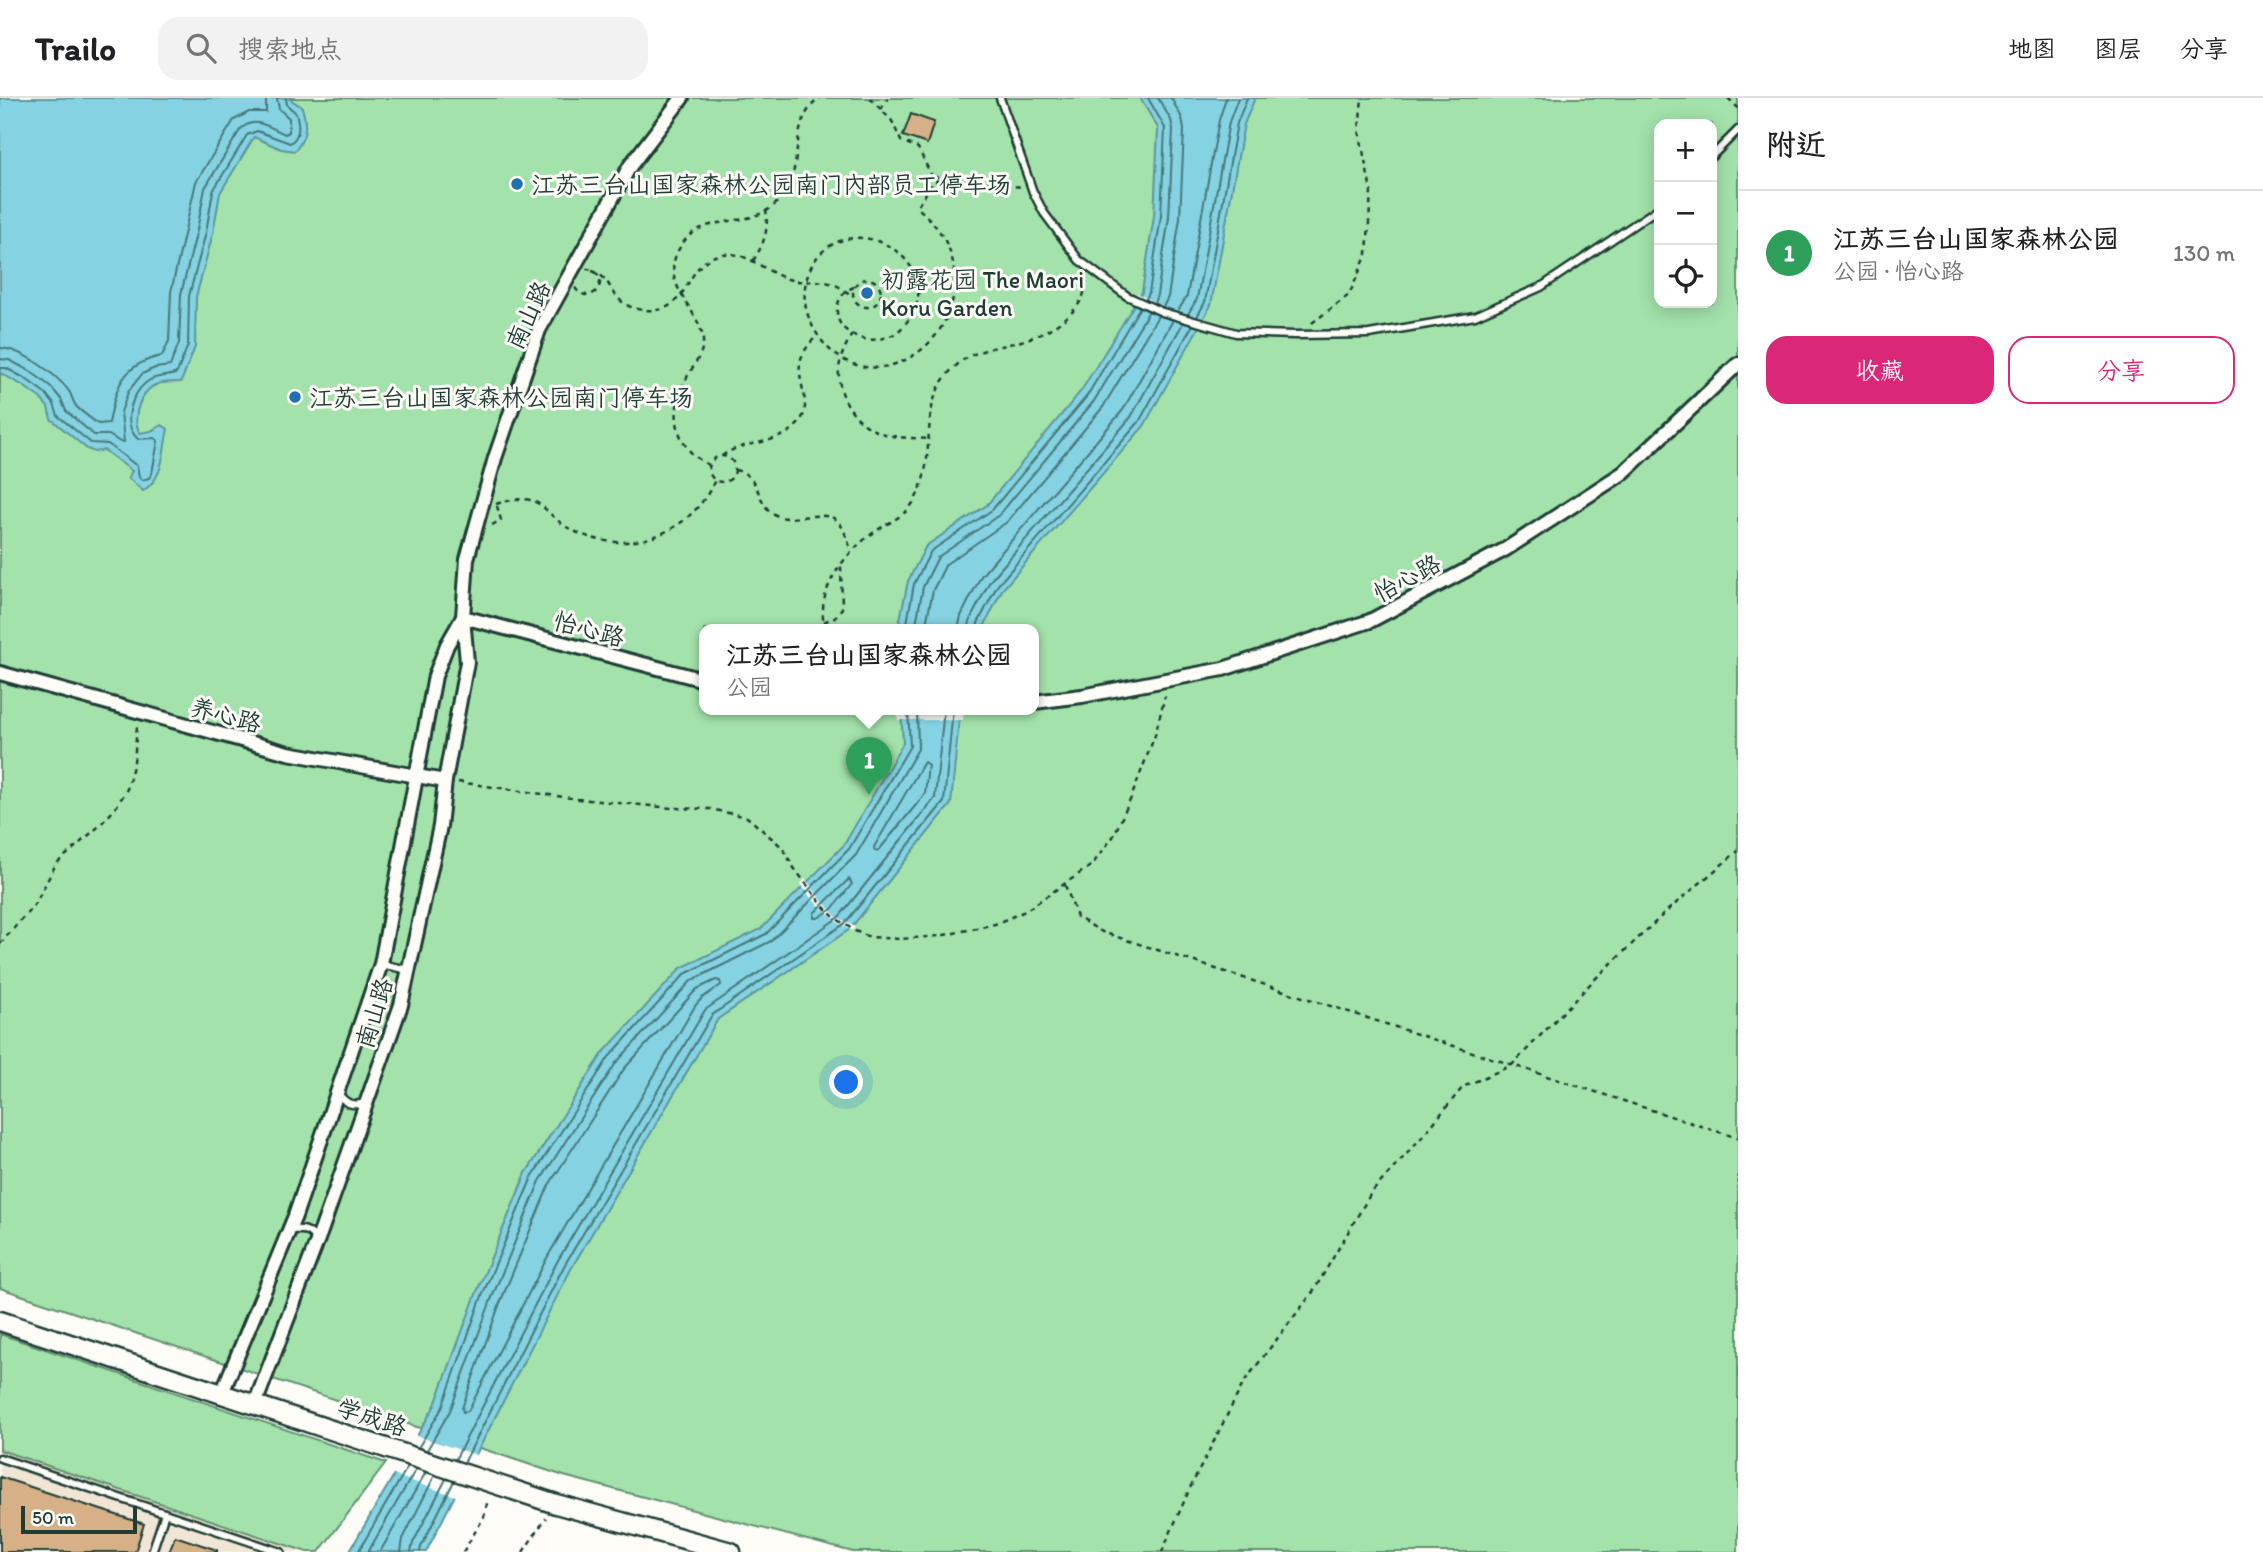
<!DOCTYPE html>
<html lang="zh">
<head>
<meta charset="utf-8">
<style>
	:root { --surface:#fff; --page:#f2f2f2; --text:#202124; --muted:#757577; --line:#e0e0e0; --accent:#db2777 }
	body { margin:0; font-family:Itim,"LXGW WenKai TC",sans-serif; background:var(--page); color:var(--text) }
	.controls { position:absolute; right:21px; top:21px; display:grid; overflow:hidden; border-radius:14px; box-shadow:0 4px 18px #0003 }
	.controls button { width:63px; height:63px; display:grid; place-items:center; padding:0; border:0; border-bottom:2px solid var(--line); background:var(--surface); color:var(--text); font:35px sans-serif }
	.scale { position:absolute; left:21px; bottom:18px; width:116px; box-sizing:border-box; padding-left:7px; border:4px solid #1f3d34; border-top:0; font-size:19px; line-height:24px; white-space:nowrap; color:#1f3d34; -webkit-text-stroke:5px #fdfcf7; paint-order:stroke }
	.you { position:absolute; left:847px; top:985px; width:24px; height:24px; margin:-18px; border:5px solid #fff; border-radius:50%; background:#1a73e8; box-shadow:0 0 0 10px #1a73e833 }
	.badge { display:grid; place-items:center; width:46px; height:46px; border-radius:50%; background:var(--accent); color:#fff; font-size:23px; font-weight:700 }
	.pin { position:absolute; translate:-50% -58px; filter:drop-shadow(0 2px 4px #0008) }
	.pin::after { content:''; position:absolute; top:37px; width:24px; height:21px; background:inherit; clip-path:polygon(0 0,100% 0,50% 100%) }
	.popup { position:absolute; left:699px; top:526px; width:340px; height:91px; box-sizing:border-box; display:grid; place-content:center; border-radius:14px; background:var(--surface); filter:drop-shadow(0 2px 5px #0005); font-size:23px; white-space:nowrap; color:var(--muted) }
	.popup b { font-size:26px; color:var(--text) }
	.popup::after { content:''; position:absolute; left:50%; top:100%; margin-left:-14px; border:14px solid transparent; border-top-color:var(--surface) }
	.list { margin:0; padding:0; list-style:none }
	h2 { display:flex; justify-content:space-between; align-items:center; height:91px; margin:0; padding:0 28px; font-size:30px }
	h2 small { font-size:23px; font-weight:400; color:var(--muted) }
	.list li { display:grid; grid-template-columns:46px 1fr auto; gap:21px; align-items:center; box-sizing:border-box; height:126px; padding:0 28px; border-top:2px solid var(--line) }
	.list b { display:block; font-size:26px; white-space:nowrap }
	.list p { margin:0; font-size:23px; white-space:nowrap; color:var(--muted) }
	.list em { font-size:23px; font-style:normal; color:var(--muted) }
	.actions { display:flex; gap:14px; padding:21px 28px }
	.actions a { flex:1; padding:16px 0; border:2px solid var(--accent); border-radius:21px; text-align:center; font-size:24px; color:var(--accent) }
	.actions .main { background:var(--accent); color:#fff }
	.icon { flex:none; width:38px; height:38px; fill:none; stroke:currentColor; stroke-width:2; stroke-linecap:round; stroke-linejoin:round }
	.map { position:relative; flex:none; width:1738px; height:1454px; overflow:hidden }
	header { display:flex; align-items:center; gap:42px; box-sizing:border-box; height:98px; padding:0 35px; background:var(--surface); border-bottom:2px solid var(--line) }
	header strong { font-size:33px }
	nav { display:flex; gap:38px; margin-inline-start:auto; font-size:24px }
	.search { width:490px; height:63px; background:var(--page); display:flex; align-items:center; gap:18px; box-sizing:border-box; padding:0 24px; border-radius:21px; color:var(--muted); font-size:26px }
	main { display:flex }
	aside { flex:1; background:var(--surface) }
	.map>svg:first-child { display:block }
</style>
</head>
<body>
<header>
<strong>Trailo</strong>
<div class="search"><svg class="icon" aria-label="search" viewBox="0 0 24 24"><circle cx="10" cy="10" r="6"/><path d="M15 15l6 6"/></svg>搜索地点</div>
<nav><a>地图</a><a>图层</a><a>分享</a></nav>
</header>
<main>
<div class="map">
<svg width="1738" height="1454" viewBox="0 0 1738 1454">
	<rect width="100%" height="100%" fill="#fdfcf7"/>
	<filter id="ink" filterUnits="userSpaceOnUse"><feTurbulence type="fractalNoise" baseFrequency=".0143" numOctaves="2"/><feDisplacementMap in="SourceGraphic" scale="14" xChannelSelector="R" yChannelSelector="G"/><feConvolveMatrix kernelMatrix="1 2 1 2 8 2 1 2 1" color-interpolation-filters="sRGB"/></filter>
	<g filter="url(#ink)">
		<!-- built -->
		<polygon fill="#f1e6d6" points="0,1352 307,1454 0,1454"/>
		<!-- green -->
		<g fill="#a3e2ab" stroke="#619070" stroke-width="2" fill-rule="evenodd">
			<path d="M 0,0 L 1738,0 L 1738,1454 L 853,1454 L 564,1378 L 0,1190 ZM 1659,26 L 1712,26 L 1712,205 L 1659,205 ZM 704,531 L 1034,531 L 1034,611 L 704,611 Z"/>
			<polygon points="0,1236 386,1365 319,1454 307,1454 0,1352"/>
		</g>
		<!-- water -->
		<g fill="#84d2e2" stroke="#5c969c" stroke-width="2">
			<path d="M 0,0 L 288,0 L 302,9 C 307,27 307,38 295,53 L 281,51 L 254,39 L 220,95 L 213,135 L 196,199 L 195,249 L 181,284 C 174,284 165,284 158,286 C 140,292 131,320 140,335 L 151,333 L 162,327 L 168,331 C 162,356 165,378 143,393 L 128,380 L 132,373 L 104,352 L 94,354 L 87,351 L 51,321 L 48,309 L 40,300 L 22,287 L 0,275 Z"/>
			<polygon points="1140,0 1255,0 1244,26 1211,207 1144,328 1002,492 983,531 898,531 908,483 926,448 987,407 1081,293 1142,194 1154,118 1158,30"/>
			<polygon points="901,611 960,611 951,706 850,831 718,921 571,1171 426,1454 349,1454 435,1307 476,1196 526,1075 603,955 681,870 761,831 844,747 903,645"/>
		</g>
		<!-- pier -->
		<g fill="#fdfcf7">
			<polygon points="1137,195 1166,210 1208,221 1202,231 1164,219 1131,205"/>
			<polygon points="897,611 964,611 963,622 898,622"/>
			<polygon points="805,781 825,806 836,818 855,829 852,833 837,824 811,800 801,786"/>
			<polygon points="414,1337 479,1358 458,1399 391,1376"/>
		</g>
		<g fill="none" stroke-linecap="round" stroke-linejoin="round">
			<!-- shore -->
			<g stroke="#47797a" stroke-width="2">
				<polyline points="1146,201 1149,195 1161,118 1165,30 1148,0"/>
				<polyline points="1154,205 1157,197 1169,119 1173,31 1171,22 1158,0"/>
				<polyline points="1163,209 1168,199 1180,120 1184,32 1182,20 1171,0"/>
				<polyline points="1178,213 1187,198 1219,22 1226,0"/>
				<polyline points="1188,216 1197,201 1229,24 1238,0"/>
				<polyline points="1197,219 1205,204 1237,25 1247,0"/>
				<path d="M 0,250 C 22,251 56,276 69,293 C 72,298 73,304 76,308 C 82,315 91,320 98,326 L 109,325 C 116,290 121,266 162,258 L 169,243 L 171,194 L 196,84 L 234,22 L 249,14 L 266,14 L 266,0"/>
				<path d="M 0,261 L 9,262 L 30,273 L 50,288 L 61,301 L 66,313 L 94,337 L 109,337 L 120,344 L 124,344 L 121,314 L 128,294 L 142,276 L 155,270 L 170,268 L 179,245 L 181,196 L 197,132 L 205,90 L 240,32 C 254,17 269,29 285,36 L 289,34 L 289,20 L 279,11 L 277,0"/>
				<path d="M 0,270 L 6,270 L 26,281 L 45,295 L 54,306 L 58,318 L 91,345 L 108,346 L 137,368 L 139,379 L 142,382 L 149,380 L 152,375 L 158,343 L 155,340 L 138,341 C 121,326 131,293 150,282 C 159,277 169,279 177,275 L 188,247 L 189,198 L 206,134 L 213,93 L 247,37 L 257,33 L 290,45 C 301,38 299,26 296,15 L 287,7 L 286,0"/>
				<polyline points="906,531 914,486 931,453 992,412 1087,298 1140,209"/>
				<polyline points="915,531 923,489 938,459 999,417 1094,303 1149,213"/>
				<polyline points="925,531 933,492 946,466 1007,424 1103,309 1158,218"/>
				<polyline points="958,531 961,518 981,478 1123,312 1173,222"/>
				<polyline points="969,531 970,522 990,483 1131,319 1183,225"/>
				<polyline points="978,531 978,525 997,488 1139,324 1192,228"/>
				<polygon points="924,664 928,667 925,696 879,752 875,753 874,749"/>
				<polygon points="849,781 852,786 832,811 818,820 814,820 814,815"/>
				<polygon points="716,882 720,883 721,887 702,900 695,908 548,1158 468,1313 463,1314 462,1310 500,1205 549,1087 624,971 697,891"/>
				<polyline points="418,1350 442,1310 482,1198 532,1079 609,959 685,876 766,836 849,751 910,648 908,611"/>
				<polyline points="427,1352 450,1313 491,1202 540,1083 616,965 691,883 771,843 856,757 918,651 917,611"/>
				<polyline points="455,1362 557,1164 705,912 839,819 935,700 944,611"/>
				<polyline points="464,1365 564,1168 712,917 845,825 944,704 953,611"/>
				<polyline points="358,1454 408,1368"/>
				<polyline points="368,1454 416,1371"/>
				<polyline points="380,1454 426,1374"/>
				<polyline points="401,1454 403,1441 435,1377"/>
				<polyline points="411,1454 413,1445 446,1381"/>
				<polyline points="420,1454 421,1449 454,1383"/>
			</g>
		</g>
		<!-- building -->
		<g fill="#d6b188" stroke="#1f3d34" stroke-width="2">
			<polygon points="911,16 934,24 927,46 903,38"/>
			<polygon points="0,1379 144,1426 135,1454 0,1454"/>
			<polygon points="175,1438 217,1452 217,1454 169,1454"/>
		</g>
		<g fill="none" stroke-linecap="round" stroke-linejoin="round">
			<!-- lane casing -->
			<g stroke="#1f3d34" stroke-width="11">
				<g id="lane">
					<polyline points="1000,0 1033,94 1044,115 1079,162 1127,198 1162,214 1236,235 1295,237 1369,236 1475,218 1541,189 1659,110"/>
					<polyline points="1712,58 1738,32"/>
					<polyline points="381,866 408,872"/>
					<path d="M 338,995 C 346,1007 353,1008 366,1005"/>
					<path d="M 290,1132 C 302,1131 309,1131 316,1142"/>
					<polyline points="0,1360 281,1454"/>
					<polyline points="152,1454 165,1415"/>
				</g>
			</g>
			<!-- street casing -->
			<g stroke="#1f3d34" stroke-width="18">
				<g id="street">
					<polyline points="682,0 630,68 539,232 495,360 467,461 463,519 704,582"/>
					<polyline points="0,575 288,655 445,683"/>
					<polyline points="1034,604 1082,598 1223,571 1370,523 1506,451 1623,375 1738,266"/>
					<polyline points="222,1295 295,1118 381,866 435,578 447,547 463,519 467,564 445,683 440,728 401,907 321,1133 255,1306"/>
				</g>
			</g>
			<!-- secondary casing -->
			<g stroke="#1f3d34" stroke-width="23">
				<polyline id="secondary" points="0,1223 556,1406 731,1454"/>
			</g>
			<!-- path -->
			<g stroke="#1f3d34" stroke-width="2.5" stroke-dasharray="5 5" stroke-linecap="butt">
				<polyline points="870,0 892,23 901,43 918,50 934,83 974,83 1021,89"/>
				<polyline points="1728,0 1738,10"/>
				<polyline points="881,11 888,0"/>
				<path d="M 753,163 C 764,146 769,132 766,112"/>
				<circle cx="587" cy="184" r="13"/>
				<path d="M 592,173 C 615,179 608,209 645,212 C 691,217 682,167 718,157 C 744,150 764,174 788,181 C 802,186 816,181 830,185 C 839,187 846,194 853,198"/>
				<circle cx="867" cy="195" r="14"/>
				<path d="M 854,189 C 841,194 833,208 839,223 C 843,233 854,238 864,241 C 873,243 881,241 890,238 C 898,235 904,228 909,221 C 937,183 897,137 855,140 C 835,141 818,153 810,171 C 802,190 803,209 812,227 C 855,312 964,257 954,171 C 951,145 936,126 917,109 L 938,77"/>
				<polyline points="1312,225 1349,197 1367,156 1371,93 1359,32 1362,0"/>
				<path d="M 852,236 C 848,244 843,252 841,261 C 832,290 852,325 881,335 C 896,340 912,340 929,341"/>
				<path d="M 722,358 C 743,342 772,348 793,331 C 817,311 797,289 800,265 C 802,253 810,246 817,237"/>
				<circle cx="722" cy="371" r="13"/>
				<path d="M 709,367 C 674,351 669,312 686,281 C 692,269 704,256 703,242 C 701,213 663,189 676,157 C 696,111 741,133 772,109 C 811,78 783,27 820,0"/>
				<path d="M 735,372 C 764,378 754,409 778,418 C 785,421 792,420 800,419 C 837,416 839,416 851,452"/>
				<path d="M 496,406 C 547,390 539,417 576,434 C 630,459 691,436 715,382"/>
				<polyline points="492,427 501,422 497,408"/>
				<polyline points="824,524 835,519 842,510 841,468"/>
				<path d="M 825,531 C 814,493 846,453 876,433 C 889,424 904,419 913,405 C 942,358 912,305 957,267 C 976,250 998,250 1021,243 C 1041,237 1071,222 1081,202 C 1085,196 1085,188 1085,181"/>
				<polyline points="458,684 578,701 672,710 710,711 747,719 782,749 794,770 823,808 834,819 855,833 870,839 900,841 940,838 995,826 1025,813 1092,767 1113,739 1131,700 1155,637 1165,598"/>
				<polyline points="1065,787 1077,819 1102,834 1738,1040"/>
				<polyline points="0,846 35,806 56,766 97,730 115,711 127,691 134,664 137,628"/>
				<polyline points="463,1454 484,1419 488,1401"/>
				<polyline points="523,1454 546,1420"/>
				<polyline points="1162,1454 1190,1390 1244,1284 1313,1194 1371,1095 1422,1039 1463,989 1512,967 1593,883 1668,812 1738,753"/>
			</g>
			<!-- lane -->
			<use href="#lane" stroke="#fdfcf7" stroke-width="6"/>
			<!-- street -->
			<use href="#street" stroke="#fdfcf7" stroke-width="12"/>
			<!-- secondary -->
			<use href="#secondary" stroke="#fdfcf7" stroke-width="18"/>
		</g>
	</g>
	<!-- markers -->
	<g fill="#1f6fb2" stroke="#fdfcf7" stroke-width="2.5">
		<circle cx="517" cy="86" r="7"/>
		<circle cx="867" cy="195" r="7"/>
		<circle cx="295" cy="299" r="7"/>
	</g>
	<g text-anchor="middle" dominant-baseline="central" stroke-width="6" stroke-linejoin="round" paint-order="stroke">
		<!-- poi labels -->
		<g font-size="24" fill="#1f3d34" stroke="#fdfcf7" text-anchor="start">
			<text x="531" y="86">江苏三台山国家森林公园南门内部员工停车场</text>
			<text x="881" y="181">初露花园 The Maori<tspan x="881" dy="28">Koru Garden</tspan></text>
			<text x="309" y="299">江苏三台山国家森林公园南门停车场</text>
		</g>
		<!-- street labels -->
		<g font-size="24" fill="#1f3d34" stroke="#fdfcf7">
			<text transform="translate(528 217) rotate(-65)">南山路</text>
			<text transform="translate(1407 480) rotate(-28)">怡心路</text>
			<text transform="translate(589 531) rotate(15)">怡心路</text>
			<text transform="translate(226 617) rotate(15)">养心路</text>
			<text transform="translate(374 915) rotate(-73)">南山路</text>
			<text transform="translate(372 1319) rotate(18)">学成路</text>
		</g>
	</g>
</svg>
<div class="controls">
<button>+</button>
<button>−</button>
<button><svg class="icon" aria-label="locate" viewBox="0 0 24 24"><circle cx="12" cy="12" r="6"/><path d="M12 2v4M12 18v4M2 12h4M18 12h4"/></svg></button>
</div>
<div class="scale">50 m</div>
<div class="you"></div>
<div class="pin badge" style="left:869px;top:697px;background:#2e9e5b">1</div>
<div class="popup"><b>江苏三台山国家森林公园</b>公园</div>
</div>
<aside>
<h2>附近<small></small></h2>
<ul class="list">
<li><span class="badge" style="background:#2e9e5b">1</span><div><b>江苏三台山国家森林公园</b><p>公园 · 怡心路</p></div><em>130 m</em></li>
</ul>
<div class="actions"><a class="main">收藏</a><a>分享</a></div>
</aside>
</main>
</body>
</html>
